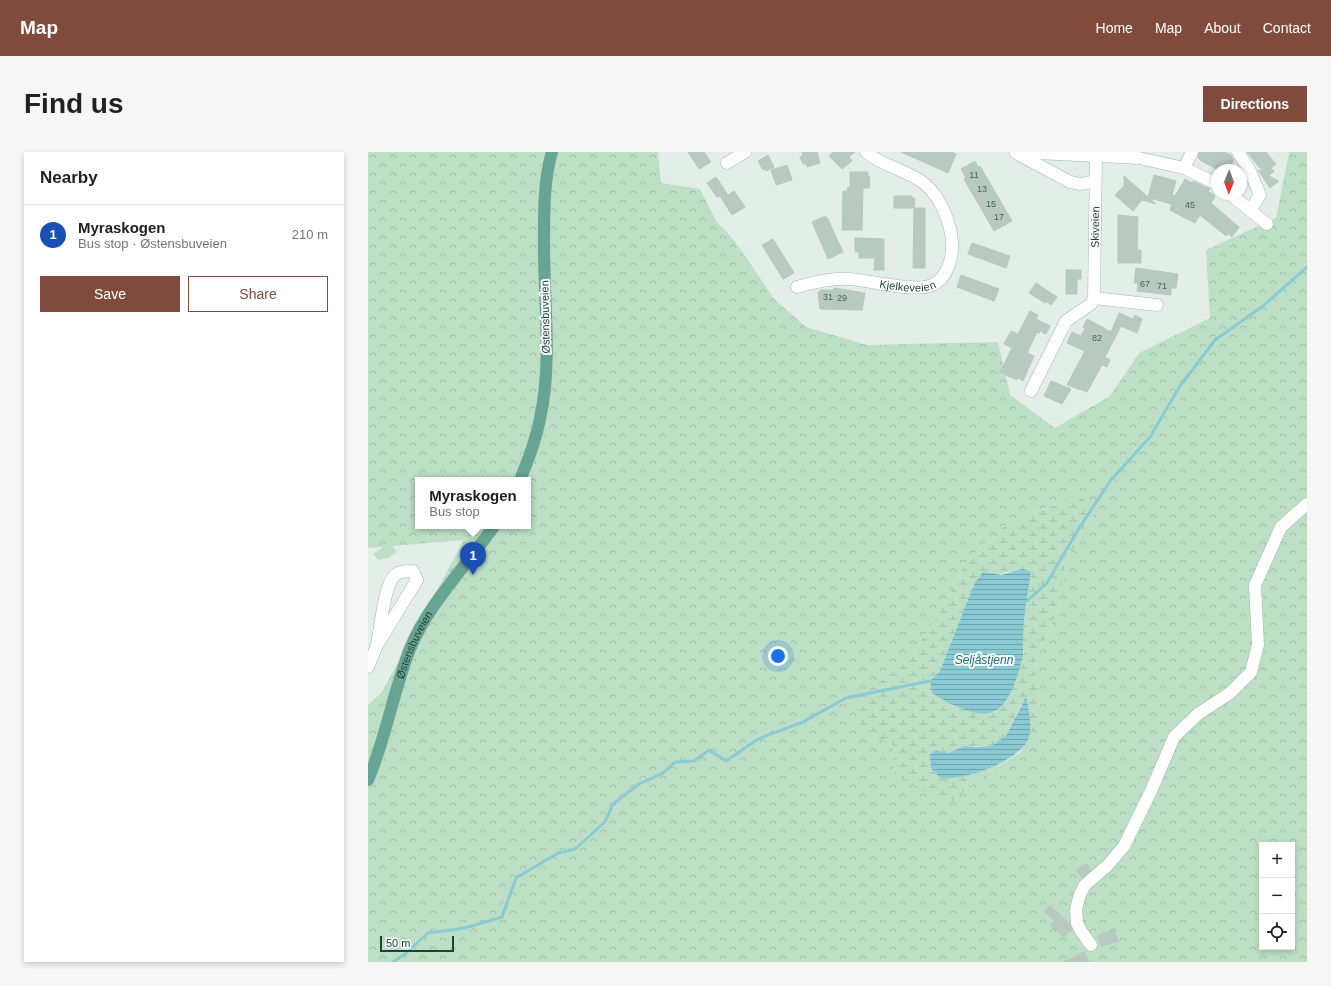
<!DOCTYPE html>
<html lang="en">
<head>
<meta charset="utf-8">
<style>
	:root { --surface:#fff; --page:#f6f6f6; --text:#202124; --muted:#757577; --line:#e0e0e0; --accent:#804a3c }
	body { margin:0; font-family:Helvetica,sans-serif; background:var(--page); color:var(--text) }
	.controls { position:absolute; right:12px; bottom:12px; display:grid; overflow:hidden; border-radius:0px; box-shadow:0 2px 6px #0003 }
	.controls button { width:36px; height:36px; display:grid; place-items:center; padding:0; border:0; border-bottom:1px solid var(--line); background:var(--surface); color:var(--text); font:20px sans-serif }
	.compass { position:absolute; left:843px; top:12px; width:36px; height:36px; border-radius:50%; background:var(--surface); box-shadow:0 2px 6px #0003; rotate:181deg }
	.scale { position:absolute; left:12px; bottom:10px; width:74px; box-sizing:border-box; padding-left:4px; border:2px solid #224037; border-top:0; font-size:11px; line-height:14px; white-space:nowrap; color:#224037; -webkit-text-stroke:3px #f4faf7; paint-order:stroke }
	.you { position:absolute; left:410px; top:504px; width:14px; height:14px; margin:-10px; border:3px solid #fff; border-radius:50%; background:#1a73e8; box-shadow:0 0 0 6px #1a73e833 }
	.badge { display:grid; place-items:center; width:26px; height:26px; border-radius:50%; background:var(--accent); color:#fff; font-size:13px; font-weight:700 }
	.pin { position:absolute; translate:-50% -33px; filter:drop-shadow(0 1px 2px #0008) }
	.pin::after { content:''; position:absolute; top:21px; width:14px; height:12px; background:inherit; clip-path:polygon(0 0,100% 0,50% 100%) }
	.popup { position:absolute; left:47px; top:325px; width:116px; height:52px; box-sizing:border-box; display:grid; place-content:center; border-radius:0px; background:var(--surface); filter:drop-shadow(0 1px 3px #0005); font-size:13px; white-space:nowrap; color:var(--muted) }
	.popup b { font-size:15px; color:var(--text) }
	.popup::after { content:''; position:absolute; left:50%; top:100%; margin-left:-8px; border:8px solid transparent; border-top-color:var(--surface) }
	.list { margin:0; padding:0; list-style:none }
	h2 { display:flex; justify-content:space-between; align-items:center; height:52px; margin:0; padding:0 16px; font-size:17px }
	h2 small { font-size:13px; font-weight:400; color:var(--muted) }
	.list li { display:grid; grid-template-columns:26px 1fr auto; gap:12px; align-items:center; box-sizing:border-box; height:60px; padding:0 16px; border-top:1px solid var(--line) }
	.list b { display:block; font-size:15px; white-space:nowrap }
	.list p { margin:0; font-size:13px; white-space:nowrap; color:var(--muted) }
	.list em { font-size:13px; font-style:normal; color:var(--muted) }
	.actions { display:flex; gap:8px; padding:12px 16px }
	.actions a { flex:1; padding:9px 0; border:1px solid var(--accent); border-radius:0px; text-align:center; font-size:14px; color:var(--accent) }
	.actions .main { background:var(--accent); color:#fff }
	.icon { flex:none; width:22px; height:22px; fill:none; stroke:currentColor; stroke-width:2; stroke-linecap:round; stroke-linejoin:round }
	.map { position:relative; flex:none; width:939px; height:810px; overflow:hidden; border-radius:0px }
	header { display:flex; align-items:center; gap:24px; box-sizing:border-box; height:56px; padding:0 20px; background:var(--accent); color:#fff }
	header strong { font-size:19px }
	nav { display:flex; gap:22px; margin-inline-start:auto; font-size:14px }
	.intro { display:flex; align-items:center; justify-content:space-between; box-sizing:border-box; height:96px; padding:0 24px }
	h1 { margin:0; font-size:28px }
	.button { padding:10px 18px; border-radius:0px; background:var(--accent); color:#fff; font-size:14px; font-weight:700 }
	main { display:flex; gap:24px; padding:0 24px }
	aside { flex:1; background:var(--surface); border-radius:0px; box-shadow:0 2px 6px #0003 }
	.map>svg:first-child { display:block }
</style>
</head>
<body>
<header>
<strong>Map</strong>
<nav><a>Home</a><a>Map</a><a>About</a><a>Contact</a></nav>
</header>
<div class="intro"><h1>Find us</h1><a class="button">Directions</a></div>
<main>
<aside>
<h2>Nearby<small></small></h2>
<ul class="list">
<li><span class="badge" style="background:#1a4fb4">1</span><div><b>Myraskogen</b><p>Bus stop · Østensbuveien</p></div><em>210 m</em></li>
</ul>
<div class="actions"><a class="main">Save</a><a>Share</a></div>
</aside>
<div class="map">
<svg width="939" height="810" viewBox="0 0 939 810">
	<defs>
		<pattern id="forest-crowns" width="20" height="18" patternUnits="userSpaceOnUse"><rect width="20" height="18" fill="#bcdfc5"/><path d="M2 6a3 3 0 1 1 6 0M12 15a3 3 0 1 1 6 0" fill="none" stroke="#a1c0aa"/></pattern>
		<pattern id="wetland-marsh" width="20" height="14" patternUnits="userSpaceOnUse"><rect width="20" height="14" fill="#bcdfc5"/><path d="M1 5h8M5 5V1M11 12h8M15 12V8" fill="none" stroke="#a1c0aa"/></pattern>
		<pattern id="water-rules" width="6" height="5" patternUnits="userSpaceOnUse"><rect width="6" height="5" fill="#8acad4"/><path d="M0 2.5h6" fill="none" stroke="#70a5ad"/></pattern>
	</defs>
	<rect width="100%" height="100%" fill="#e3eee9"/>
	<!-- green -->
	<polygon fill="#bcdfc5" points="26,388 25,395 29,400 20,406 10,408 5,402"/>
	<!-- forest -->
	<path fill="url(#forest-crowns)" fill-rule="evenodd" d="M 0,0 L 290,0 L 293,31 L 332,37 L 348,69 L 359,80 L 371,95 L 407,148 L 438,175 L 499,193 L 630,190 L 642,243 L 687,276 L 742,244 L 771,201 L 842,166 L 838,98 L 908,66 L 921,1 L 919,0 L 939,0 L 939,810 L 0,810 L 0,553 L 14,540 L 96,388 L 0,396 ZM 50,328 L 160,328 L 160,374 L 50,374 ZM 687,352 L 726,360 L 699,407 L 689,460 L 667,511 L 673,565 L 654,599 L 611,627 L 585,649 L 526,623 L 525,593 L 494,542 L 541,508 L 571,461 L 599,409 L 635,375 ZM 894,693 L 924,693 L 924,795 L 894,795 Z"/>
	<!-- wetland -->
	<path fill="url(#wetland-marsh)" fill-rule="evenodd" d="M 711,342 L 726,360 L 699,407 L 689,460 L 667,511 L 673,565 L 665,590 L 611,627 L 585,649 L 557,641 L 526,623 L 525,593 L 495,579 L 487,560 L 494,542 L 541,508 L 571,461 L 599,409 L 635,375 ZM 639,420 L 663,420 L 654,486 L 656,501 L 627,560 C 590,562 585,555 562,529 L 572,519 L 606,432 ZM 658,546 C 661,557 665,578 660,588 C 645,616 600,620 572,626 L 563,616 L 562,602 L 568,598 L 580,601 L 596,594 L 623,594 L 638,584 L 651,557 Z"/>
	<!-- water -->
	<g fill="url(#water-rules)">
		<path d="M 655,417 L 663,420 C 660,442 656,463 655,485 C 654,491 656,497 655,503 C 652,518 642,552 627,559 C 609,568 580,551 564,541 L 562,529 L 572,519 L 606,432 L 615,420 L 633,423 Z"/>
		<path d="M 658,545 C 661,557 665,577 660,588 C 649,610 595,629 572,626 L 563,616 L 562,602 L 568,598 L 580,601 L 596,594 L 608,595 L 623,594 L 638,584 Z"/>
	</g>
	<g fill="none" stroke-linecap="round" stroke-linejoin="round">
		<!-- stream -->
		<g stroke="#8acad4" stroke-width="3">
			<polyline points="659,449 679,431 711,376 743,328 782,285 812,234 847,188 895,154 939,115"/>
			<polyline points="25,810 37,802 60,781 97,776 134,765 148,726 190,701 207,697 237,670 245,652 271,632 295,621 307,610 326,609 341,598 358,609 390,587 435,570 478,546 562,529"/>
		</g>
	</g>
	<!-- building -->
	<g fill="#b8c9c2" stroke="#b5c8c0">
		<polygon points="320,0 336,0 343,10 331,17"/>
		<polygon points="434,0 449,0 452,11 439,15 438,12 435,12 432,5 435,4"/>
		<polygon points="465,0 487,0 481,5 484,9 474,17 461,4"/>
		<polygon points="533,0 583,0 588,2 580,21"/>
		<polygon points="831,0 857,0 863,3 866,8 860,18 850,18 832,8 830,6"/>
		<polygon points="879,0 898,0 908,12 903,16 906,19 901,24 911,29 902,36 890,18 896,21"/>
		<polygon points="400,3 406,15 398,19 397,17 395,18 390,9"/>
		<polygon points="607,9 610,15 612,14 644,69 626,79 596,27 598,26 593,17"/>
		<polygon points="419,13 424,28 408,33 403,18"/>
		<polygon points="482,20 500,20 500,25 502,25 501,36 495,36 494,78 474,78 475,39 479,39 480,35 482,35"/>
		<polygon points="786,23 808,29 804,43 807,44 817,27 824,31 825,29 842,37 840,39 847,44 843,51 871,75 864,85 860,82 858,84 832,63 827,71 819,67 802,58 804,52 781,46 788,52 774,48 765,59 747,43 756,34 756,24 780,45"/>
		<polygon points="348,25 360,43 366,39 377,55 364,63 352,44 349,45 339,31"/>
		<polygon points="526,44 544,44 544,46 547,46 546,56 557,56 557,116 545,116 546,56 526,56"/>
		<polygon points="750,63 770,65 769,98 773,98 773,111 750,111"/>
		<polygon points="455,65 459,65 475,100 460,107 444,70"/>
		<polygon points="487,86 516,87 516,118 506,118 507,106 491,106 491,100 487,100"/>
		<polygon points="405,87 426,121 415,127 394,93"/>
		<polygon points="604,91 642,104 638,116 600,102"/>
		<polygon points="768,116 810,122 808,136 803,136 803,143 769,139 770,131 766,131"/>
		<polygon points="698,118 713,118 713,127 709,127 709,142 698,142"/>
		<polygon points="593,123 631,137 626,149 589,135"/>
		<polygon points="668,131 689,145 683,153 678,149 677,151 661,141"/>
		<polygon points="466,136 497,141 494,158 452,157 450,140 452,140 452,138 466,138"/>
		<polygon points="662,159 670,163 668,167 682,174 678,182 672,179 671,181 669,180 659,201 666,204 655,229 650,226 649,228 632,220 644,196 636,192 643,179 650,182"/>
		<polygon points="751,161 765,167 767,163 774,167 769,181 753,174 737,205 742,208 739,215 734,213 719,240 699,233 717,199 699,191 704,180 713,184 717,177 715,175 719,167 743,180"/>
		<polygon points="683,229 703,237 694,252 676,244"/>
		<polygon points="718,711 723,718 714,726 709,719"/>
		<polygon points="682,754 701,771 703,776 696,785 683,773 687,769 677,760"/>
		<polygon points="746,778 750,789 733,794 730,783"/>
		<polygon points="716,800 721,810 696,810"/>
	</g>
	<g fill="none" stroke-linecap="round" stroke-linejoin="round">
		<!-- minor casing -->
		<g stroke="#a5b6b0" stroke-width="13">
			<g id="minor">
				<polyline points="649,0 771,6 816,16 849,32"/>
				<polyline points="870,0 882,19 892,43 883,57"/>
				<polyline points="648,1 702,30 713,32 727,29"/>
				<polyline points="359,11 377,0"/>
				<polyline points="816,16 824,0"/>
				<polyline points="862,42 899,72"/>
				<path id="s1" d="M 429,135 C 447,130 463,126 482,127 C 504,129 537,138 557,135 C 578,132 585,108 584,90 C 583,72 573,46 558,33 C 541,18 515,15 498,0"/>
				<polyline points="726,146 789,153"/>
				<path id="s2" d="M 663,239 L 698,169 L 723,152 L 726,146 L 728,5"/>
				<path d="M 0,515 L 9,493 L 49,428 L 45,419 C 38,419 32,419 27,423 C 16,433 12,478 9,493"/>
				<polyline points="723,793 713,779 709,771 708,757 712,742 717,733 740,713 756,694 783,639 806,585 830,562 862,541 883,520 890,493 887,433 913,375 939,352"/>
			</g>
		</g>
		<!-- major casing -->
		<g stroke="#c1cac7" stroke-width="13">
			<g id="major">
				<path d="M 152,328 C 160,309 168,287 172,267 C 185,208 175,145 176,85 C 176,57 176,27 184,0"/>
				<path id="s3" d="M 0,628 C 18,586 25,540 42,497 C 59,454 99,413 126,374"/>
			</g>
		</g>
		<!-- minor -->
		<use href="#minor" stroke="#fff" stroke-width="12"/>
		<!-- major -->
		<use href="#major" stroke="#66a593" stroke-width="12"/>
	</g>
	<g text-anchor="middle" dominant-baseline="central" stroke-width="4" stroke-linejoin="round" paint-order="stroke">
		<!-- number labels -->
		<g font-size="9" fill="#48625a">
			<text x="606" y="23">11</text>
			<text x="614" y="37">13</text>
			<text x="623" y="52">15</text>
			<text x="822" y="53">45</text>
			<text x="631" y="65">17</text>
			<text x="777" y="132">67</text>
			<text x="794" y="134">71</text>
			<text x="460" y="145">31</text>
			<text x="474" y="146">29</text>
			<text x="729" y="186">82</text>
		</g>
		<!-- street labels -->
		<g font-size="11" fill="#224037" stroke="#f4faf7">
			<text stroke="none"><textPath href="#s2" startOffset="186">Skiveien</textPath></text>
			<text stroke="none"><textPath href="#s1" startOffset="112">Kjelkeveien</textPath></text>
			<text transform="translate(177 165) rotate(-91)">Østensbuveien</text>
			<text stroke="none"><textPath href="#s3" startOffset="143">Østensbuveien</textPath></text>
		</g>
		<!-- water labels -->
		<g font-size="12" font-style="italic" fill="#1a707e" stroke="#f4faf7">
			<text x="616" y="508">Seljåstjenn</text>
		</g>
	</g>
</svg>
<div class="controls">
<button>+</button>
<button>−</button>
<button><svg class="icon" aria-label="locate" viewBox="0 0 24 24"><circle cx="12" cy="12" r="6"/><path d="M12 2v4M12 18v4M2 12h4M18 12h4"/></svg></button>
</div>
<svg class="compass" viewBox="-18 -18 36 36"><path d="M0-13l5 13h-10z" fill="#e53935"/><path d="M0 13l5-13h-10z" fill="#757577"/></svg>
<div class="scale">50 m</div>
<div class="you"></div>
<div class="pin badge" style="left:105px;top:423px;background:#1a4fb4">1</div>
<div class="popup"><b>Myraskogen</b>Bus stop</div>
</div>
</main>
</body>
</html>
